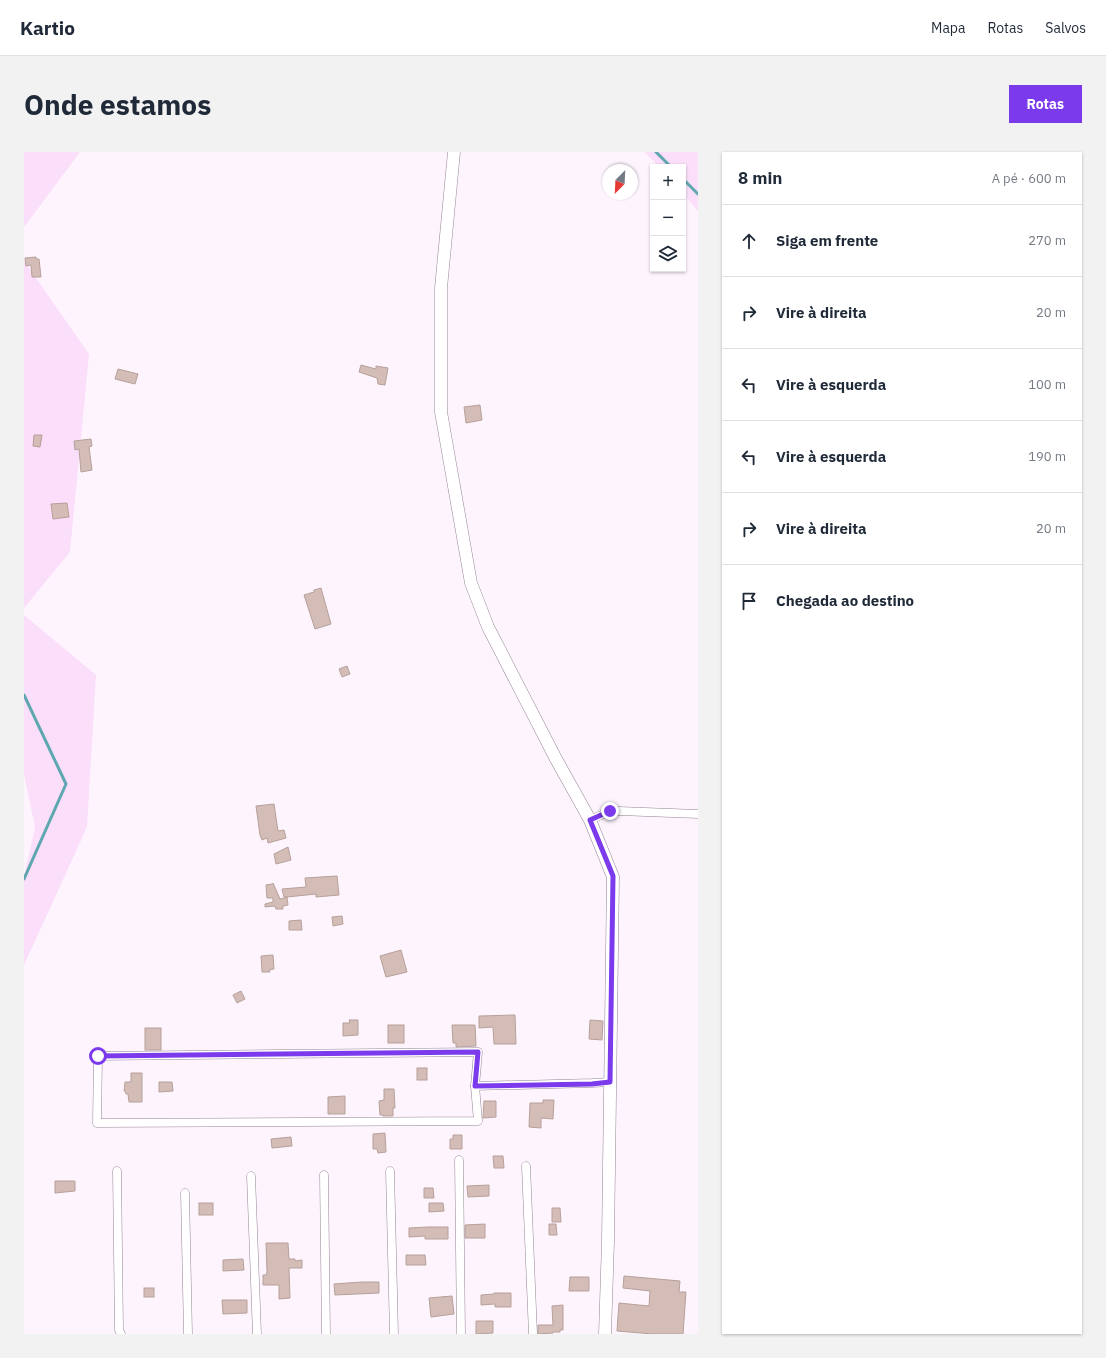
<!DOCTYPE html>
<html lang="pt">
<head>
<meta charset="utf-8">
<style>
	:root { --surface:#fff; --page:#f2f2f3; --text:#1f2937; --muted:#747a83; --line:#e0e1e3; --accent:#7c3aed }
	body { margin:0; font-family:"IBM Plex Sans",sans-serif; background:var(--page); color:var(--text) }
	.controls { position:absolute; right:12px; top:12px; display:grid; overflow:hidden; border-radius:0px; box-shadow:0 1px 3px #0004 }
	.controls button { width:36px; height:36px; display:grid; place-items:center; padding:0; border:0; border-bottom:1px solid var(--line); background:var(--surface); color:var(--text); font:20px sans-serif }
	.compass { position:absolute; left:578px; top:12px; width:36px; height:36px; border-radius:50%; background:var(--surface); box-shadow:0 1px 3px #0004; rotate:204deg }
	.stop { position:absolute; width:12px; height:12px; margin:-9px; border:3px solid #7c3aed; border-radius:50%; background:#fff }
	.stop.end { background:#7c3aed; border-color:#fff; box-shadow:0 1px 4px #0008 }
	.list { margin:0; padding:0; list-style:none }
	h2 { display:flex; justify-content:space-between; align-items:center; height:52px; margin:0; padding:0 16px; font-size:17px }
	h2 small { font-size:13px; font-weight:400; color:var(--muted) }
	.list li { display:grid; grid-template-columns:26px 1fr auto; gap:12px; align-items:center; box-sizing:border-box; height:72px; padding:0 16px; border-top:1px solid var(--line) }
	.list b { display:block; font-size:15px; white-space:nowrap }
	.list em { font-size:13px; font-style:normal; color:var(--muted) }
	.icon { flex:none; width:22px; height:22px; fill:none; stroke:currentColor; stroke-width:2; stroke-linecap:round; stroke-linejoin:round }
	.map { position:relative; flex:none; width:674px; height:1182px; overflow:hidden; border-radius:0px }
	header { display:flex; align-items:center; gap:24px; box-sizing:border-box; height:56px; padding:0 20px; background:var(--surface); border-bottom:1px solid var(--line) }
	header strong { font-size:19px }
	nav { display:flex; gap:22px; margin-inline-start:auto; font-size:14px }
	.intro { display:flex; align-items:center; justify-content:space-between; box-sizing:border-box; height:96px; padding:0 24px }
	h1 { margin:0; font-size:28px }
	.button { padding:10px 18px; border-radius:0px; background:var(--accent); color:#fff; font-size:14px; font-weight:700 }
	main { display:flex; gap:24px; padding:0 24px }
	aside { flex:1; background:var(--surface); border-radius:0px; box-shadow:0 1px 3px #0004 }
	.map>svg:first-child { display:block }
</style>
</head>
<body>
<header>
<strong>Kartio</strong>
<nav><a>Mapa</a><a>Rotas</a><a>Salvos</a></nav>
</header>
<div class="intro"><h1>Onde estamos</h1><a class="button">Rotas</a></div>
<main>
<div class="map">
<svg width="674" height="1182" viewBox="0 0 674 1182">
	<rect width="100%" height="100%" fill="#fef4fe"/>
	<!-- green -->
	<g fill="#fadefa">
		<polygon points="0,0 56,0 0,75"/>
		<polygon points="621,0 674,0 674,59 659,42 659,15 635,15"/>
		<polygon points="0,109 65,202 46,400 0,456"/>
		<polygon points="0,463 72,523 63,675 0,813 0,725 11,675 0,622"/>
	</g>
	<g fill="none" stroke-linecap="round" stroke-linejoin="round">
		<!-- stream -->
		<g stroke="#5ea7af" stroke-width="3">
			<polyline points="632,0 647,15"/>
			<polyline points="659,27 674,42"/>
			<polyline points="0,543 42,632 0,727"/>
		</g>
	</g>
	<!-- building -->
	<g fill="#d4bdb6" stroke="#b6a09a">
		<polygon points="12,105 12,107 15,107 17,125 8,125 7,113 2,114 1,106"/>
		<polygon points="337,213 352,217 352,214 364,216 361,233 354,232 353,226 335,220"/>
		<polygon points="94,217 114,222 111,232 91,227"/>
		<polygon points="456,253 458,268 442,271 440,255"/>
		<polygon points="10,283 18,283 16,295 9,294"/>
		<polygon points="67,287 68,294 65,295 68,318 57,320 55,297 51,298 50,289"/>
		<polygon points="43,351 45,365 29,367 27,352"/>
		<polygon points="297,436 307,472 291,477 280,443 290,440 290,438"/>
		<polygon points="323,514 326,522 318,525 315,517"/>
		<polygon points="250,652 254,679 260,678 262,686 244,691 243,686 238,688 236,683 232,654"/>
		<polygon points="264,695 267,708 252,712 250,702"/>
		<polygon points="313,724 315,743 292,745 292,742 263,745 264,753 259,754 259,757 252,757 251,754 241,755 241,752 249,750 249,746 243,746 242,733 248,732 249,731 256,747 263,745 260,745 258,737 282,735 281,726"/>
		<polygon points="318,764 319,772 309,774 308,765"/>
		<polygon points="277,768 278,778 265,778 265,769"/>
		<polygon points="377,798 383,820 362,825 356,804"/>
		<polygon points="249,803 250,817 245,818 246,820 238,820 237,804"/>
		<polygon points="217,839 221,847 213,851 209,843"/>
		<polygon points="491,863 492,892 470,892 469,875 455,876 455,864"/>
		<polygon points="325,868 334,868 334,883 319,884 319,871 326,871"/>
		<polygon points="566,868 579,869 578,888 565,887"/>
		<rect x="364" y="873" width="16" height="18"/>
		<polygon points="428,873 451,873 452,894 432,895 432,891 429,891"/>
		<rect x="121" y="876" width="16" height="22"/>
		<rect x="393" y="916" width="10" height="12"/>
		<polygon points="107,921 118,921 118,950 105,950 104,942 102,942 101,939 100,939 101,930 107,930"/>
		<polygon points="135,930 148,930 149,939 135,940"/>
		<polygon points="360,937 370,937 371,956 369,956 369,964 359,964 359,963 356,963 355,949 360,948"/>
		<polygon points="321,944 321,962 304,962 304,945"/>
		<polygon points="519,948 530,948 529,967 517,966 517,976 505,975 506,951 519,951"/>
		<polygon points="460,949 472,949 472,965 459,966"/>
		<polygon points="361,981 362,1000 354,1001 353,997 349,997 349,982"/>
		<polygon points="429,983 438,983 438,997 426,997 426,987 429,987"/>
		<polygon points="267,985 268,994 248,996 247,987"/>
		<polygon points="469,1004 479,1004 480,1016 470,1016"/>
		<polygon points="31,1029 51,1029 51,1039 31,1041"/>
		<polygon points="465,1033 465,1044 444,1045 443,1034"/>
		<polygon points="400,1036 409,1036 410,1046 400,1046"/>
		<rect x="175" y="1051" width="14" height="12"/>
		<polygon points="405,1051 419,1051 420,1059 405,1060"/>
		<polygon points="528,1056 536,1056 537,1070 528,1070"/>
		<polygon points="461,1072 461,1086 441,1086 441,1073"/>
		<polygon points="525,1072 532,1072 533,1083 525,1083"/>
		<polygon points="404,1075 424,1075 424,1087 401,1087 401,1084 385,1085 385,1076"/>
		<polygon points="242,1091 264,1091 265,1107 271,1107 271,1109 278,1108 278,1116 265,1116 266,1146 255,1147 255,1133 239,1133 239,1123 242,1123 243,1120"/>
		<polygon points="382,1103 401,1103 402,1113 382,1113"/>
		<polygon points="219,1107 220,1118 199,1119 199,1108"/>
		<polygon points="600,1124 656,1129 655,1140 662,1140 659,1182 629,1182 593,1179 595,1151 625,1154 626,1139 599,1136"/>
		<polygon points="546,1125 565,1125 565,1139 545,1139"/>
		<polygon points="338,1130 355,1130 355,1141 311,1143 310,1132"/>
		<rect x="120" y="1136" width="10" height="9"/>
		<polygon points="470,1141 487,1141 487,1155 471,1155 471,1152 457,1153 457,1143 470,1142"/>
		<polygon points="428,1144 430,1162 407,1165 405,1146"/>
		<polygon points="198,1148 223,1148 223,1161 199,1162"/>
		<polygon points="539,1153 539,1178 536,1178 536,1180 529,1180 529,1181 514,1182 514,1173 529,1173 528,1154"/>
		<polygon points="452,1169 469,1169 469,1181 452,1182"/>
	</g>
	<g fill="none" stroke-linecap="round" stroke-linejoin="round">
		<!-- street casing -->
		<g stroke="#948594" stroke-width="9">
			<g id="street">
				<polyline points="566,668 586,659 595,659 674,662"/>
				<polygon points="454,900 451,934 454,969 73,971 74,904"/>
				<polyline points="451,934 568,931 586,930"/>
				<polyline points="435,1008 437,1182"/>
				<polyline points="502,1014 509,1182"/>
				<polyline points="93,1019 95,1178 97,1182"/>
				<polyline points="366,1019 370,1182"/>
				<polyline points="300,1023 302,1182"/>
				<polyline points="227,1024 233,1182"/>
				<polyline points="161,1041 164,1182"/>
			</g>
		</g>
		<!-- secondary casing -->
		<g stroke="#948594" stroke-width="13">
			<polyline id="secondary" points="430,0 417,136 417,260 447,431 464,475 532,607 566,668 589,725 584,1089 581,1182"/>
		</g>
		<!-- street -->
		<use href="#street" stroke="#fff" stroke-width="8"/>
		<!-- secondary -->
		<use href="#secondary" stroke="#fff" stroke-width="12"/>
	</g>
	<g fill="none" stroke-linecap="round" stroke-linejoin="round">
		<!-- route -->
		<polyline stroke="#7c3aed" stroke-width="5" points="74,904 454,900 451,934 568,932 586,930 589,724 566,668 586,659"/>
	</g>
</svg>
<div class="controls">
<button>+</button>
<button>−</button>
<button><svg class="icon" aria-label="layers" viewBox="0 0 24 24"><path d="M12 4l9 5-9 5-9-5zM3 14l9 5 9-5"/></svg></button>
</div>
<svg class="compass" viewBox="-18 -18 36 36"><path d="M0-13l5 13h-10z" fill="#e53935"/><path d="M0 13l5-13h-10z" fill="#747a83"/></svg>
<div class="stop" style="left:74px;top:904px"></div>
<div class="stop end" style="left:586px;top:659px"></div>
</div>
<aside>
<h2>8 min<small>A pé · 600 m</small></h2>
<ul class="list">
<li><svg class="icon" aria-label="ahead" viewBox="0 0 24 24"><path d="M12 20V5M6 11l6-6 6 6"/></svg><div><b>Siga em frente</b></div><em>270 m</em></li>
<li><svg class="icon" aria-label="right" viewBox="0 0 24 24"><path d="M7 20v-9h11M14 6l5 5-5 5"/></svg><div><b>Vire à direita</b></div><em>20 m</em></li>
<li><svg class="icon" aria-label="left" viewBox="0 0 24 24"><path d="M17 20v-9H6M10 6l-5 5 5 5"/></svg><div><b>Vire à esquerda</b></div><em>100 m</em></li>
<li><svg class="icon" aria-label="left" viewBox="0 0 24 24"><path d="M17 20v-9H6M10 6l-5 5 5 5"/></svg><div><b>Vire à esquerda</b></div><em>190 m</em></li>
<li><svg class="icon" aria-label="right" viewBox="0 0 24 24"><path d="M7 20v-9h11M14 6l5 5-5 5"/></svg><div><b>Vire à direita</b></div><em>20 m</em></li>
<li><svg class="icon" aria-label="arrive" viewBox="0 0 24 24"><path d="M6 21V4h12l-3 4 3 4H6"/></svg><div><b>Chegada ao destino</b></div></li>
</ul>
</aside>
</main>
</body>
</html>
